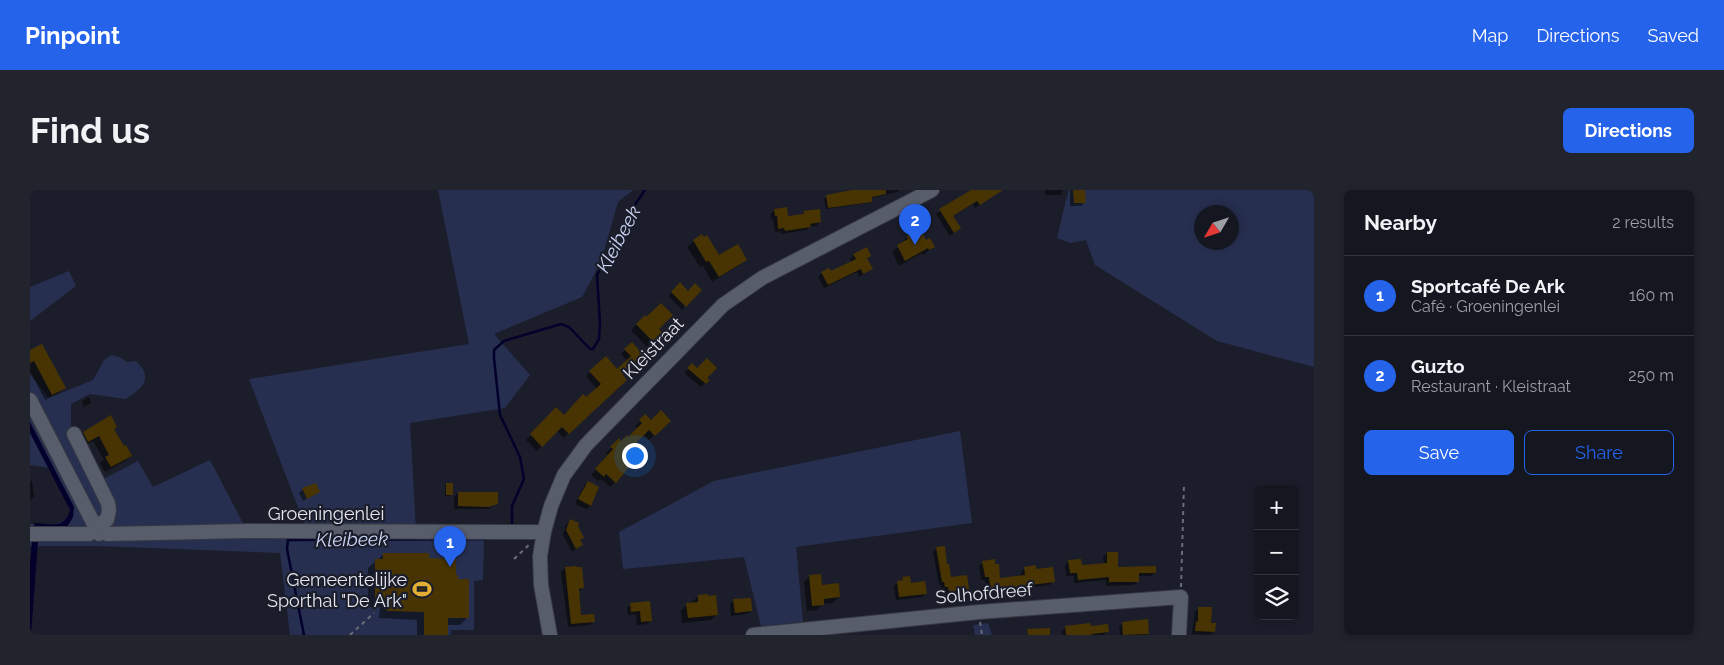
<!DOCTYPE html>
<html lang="en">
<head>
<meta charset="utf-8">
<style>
	:root { --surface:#141620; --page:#21232d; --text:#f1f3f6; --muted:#9d9fa5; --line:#33353e; --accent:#2563eb }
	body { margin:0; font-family:Raleway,sans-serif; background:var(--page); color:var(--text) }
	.controls { position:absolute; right:15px; bottom:15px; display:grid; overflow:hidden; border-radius:8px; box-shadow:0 2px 8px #0003 }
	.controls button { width:45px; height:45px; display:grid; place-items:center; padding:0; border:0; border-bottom:1px solid var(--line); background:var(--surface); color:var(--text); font:25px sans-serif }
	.compass { position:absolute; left:1164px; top:15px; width:45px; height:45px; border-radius:50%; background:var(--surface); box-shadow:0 2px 8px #0003; rotate:231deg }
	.you { position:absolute; left:604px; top:265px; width:18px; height:18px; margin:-12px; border:4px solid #fff; border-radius:50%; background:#1a73e8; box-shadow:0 0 0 8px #1a73e833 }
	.badge { display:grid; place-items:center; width:32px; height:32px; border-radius:50%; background:var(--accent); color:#fff; font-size:16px; font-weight:700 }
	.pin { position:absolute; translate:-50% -41px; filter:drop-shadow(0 1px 2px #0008) }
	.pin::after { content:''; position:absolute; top:26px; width:18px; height:15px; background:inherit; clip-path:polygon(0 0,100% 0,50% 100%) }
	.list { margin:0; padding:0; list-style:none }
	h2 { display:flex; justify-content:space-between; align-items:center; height:65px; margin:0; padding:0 20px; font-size:21px }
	h2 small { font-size:16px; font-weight:400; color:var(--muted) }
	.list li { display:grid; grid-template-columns:32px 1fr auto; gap:15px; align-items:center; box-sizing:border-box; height:80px; padding:0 20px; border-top:1px solid var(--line) }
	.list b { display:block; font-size:19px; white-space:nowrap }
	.list p { margin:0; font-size:16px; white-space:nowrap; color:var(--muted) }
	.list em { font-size:16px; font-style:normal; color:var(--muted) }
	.actions { display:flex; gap:10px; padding:15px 20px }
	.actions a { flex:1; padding:11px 0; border:1px solid var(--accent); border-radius:8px; text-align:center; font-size:18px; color:var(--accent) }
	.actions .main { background:var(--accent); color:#fff }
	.icon { flex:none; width:28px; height:28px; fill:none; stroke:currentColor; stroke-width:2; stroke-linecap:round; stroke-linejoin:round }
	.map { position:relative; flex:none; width:1284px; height:445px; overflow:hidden; border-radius:8px }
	header { display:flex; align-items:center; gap:30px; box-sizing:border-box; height:70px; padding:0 25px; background:var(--accent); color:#fff }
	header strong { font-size:24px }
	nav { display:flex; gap:28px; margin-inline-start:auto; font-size:18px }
	.intro { display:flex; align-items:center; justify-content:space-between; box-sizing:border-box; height:120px; padding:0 30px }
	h1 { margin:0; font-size:35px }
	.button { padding:12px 22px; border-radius:8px; background:var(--accent); color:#fff; font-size:18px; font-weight:700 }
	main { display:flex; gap:30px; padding:0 30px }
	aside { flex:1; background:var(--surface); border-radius:8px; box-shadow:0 2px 8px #0003 }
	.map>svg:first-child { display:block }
</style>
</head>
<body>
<header>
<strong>Pinpoint</strong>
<nav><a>Map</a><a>Directions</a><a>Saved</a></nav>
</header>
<div class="intro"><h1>Find us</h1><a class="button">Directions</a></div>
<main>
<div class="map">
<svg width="1284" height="445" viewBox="0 0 1284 445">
	<rect width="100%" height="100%" fill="#1b1e2a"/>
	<!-- green -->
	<g fill="#272f50" fill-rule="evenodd">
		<path d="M 408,0 L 603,0 L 588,12 L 574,61 L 564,85 L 552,107 L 464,144 L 500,185 L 475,218 L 380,233 L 386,341 L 451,342 L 454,353 L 453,390 L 444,391 L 444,440 L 421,440 L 421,445 L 260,445 L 250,363 L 67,356 L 0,356 L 0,334 C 16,333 35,340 40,320 L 19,278 L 0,275 L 0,184 L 19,208 L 63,190 L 74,170 L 81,165 L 89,167 L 97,172 L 106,171 C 124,188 113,198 96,209 L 60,204 L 41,214 L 41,245 L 66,293 L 108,271 L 123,297 L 180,270 L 217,341 L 277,341 L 219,189 L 439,154 Z"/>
		<path d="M 1039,0 L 1284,0 L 1284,177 L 1187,151 L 1065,75 L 1056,50 L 1040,53 L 1027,48 C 1031,32 1034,16 1039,0 ZM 1172,22 L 1202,22 L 1202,52 L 1172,52 Z"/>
		<polygon points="39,81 46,96 0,131 0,97"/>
		<polygon points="930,241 942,333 766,357 773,432 731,436 714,367 593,379 589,342 684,291"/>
		<polygon points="958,433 962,445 945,445 943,435"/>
	</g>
	<!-- water -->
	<g fill="#03012c">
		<path d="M 0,232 L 44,317 L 43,327 L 37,337 L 3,338 L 5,333 C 21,334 35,339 40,320 L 0,243 Z"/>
		<polygon points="7,350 8,351 1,445 0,445 0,375 2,351"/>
	</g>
	<!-- shadow -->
	<g fill="#0007">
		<polygon points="820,0 870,0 867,2 841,8 841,11 839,13 796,19 794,9 796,7 820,3"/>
		<polygon points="943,0 966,0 968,2 945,18 943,14 922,27 930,38 920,46 906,24 930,7"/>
		<polygon points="1015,0 1033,0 1033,1 1030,5 1015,5"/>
		<polygon points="1040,0 1054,0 1055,12 1051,16 1040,16"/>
		<polygon points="744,20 757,28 770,26 774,22 790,32 786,36 779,37 776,40 751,44 751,41 745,42 743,29 741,29 741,24"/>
		<polygon points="672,45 689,67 716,69 710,75 682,92 673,76 670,77 657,57"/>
		<polygon points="877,47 896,52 903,57 897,62 893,65 892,63 869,76 862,62 872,54 871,53"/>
		<polygon points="824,65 840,66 837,69 841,79 829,87 827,82 794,98 788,87 792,83 801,83 822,72 820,69"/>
		<polygon points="650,94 658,102 655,116 652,120 638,106"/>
		<polygon points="615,127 631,143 617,157 601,140"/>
		<polygon points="601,154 612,166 591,186 534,248 527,241 507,261 496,250 526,219 533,226 556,209 567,199 556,186 560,182 587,180 597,171 591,164"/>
		<polygon points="0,161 34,197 28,203 15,210 0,181"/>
		<polygon points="662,175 678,190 671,197 654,183"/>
		<polygon points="59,207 61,213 54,217 52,211"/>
		<polygon points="615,226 621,232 639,231 619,250 613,244 599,259 585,292 580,297 571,289 568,291 561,285 578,265 576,263 589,250 591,253 598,248 608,239 605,236"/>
		<polygon points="83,240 93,258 101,266 95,271 75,282 70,273 74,270 63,251 52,257 48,248 53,243"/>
		<polygon points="0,291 2,291 4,307 0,310"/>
		<polygon points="558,292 568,298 560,316 556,319 545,314 554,296"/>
		<polygon points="416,294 422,304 420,306 415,306 415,296"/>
		<polygon points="273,299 288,302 273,311 269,303"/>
		<polygon points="428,303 467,313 459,319 424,319 424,307"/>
		<polygon points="540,331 552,355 542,362 533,345 536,335"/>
		<polygon points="907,358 916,376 920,389 938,399 935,402 916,405 915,400 912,400 911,395 909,395 903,362"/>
		<polygon points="1077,363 1087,378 1125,382 1121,386 1108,386 1108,391 1104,395 1076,396 1076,390 1044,393 1044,386 1036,386 1035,375 1039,371 1051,376 1074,374 1073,367"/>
		<polygon points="353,365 398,369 425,386 438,427 430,435 417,435 417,445 387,445 387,430 349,428 350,417 338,417 338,378"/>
		<polygon points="953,372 969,390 991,387 991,382 995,378 1005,380 1023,392 1019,395 957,403 955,390 951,390 949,376"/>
		<polygon points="535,378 553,398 549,401 550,426 563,432 560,435 538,437 531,382"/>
		<polygon points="780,386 791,396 809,407 803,413 793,414 787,420 777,421 774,392"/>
		<polygon points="873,389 880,395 896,403 892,407 866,410 864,396"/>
		<polygon points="668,407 687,424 681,430 652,433 651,420"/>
		<polygon points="704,410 721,421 717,424 701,426 700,414"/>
		<polygon points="619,412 621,430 617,434 607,435 606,424 598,425 597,418 601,414"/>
		<polygon points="1169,418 1184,442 1180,445 1162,444 1165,422"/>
		<polygon points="1093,433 1118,444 1116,445 1090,445 1089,437"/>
		<polygon points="1036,437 1060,437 1077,441 1074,445 1032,445 1032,441"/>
	</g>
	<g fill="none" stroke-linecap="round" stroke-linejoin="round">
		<!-- stream -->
		<g stroke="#03012c" stroke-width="2.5">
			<polyline points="482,336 482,316 494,289 490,267 470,225 464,168 464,160 474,151 531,134 539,137 560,159 563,159 569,149 570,133 567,85 602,19 615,0"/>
			<polyline points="274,445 257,359 258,350 457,349"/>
		</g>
	</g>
	<!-- building -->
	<g fill="#483402">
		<polygon points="822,0 856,0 856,4 842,7 842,12 798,18 796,5"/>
		<polygon points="941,0 973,0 950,15 947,11 923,26 931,38 924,43 909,19"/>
		<polygon points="1043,0 1055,0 1056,13 1044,13"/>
		<polygon points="757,17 758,26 774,24 773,21 790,19 791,32 780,34 781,37 755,41 754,38 748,39 747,26 745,26 744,19"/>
		<polygon points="890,38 896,50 900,48 905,57 899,60 898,58 875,71 867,55 878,49 876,46"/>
		<polygon points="672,44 674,47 677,45 689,65 708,54 717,70 689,87 679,71 676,72 663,50"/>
		<polygon points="837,57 841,66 837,68 843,79 833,84 831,79 798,95 791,82 799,78 801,81 826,69 823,64"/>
		<polygon points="650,92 658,101 665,93 672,100 656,117 641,102"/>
		<polygon points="631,113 643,125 629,139 633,143 623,152 606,134 615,125 616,127"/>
		<polygon points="602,152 614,166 593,185 597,190 539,244 532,237 512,257 500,244 526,217 534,225 553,204 556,207 571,194 559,181 576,166 587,179 601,166 594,159"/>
		<polygon points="12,154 36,198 22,205 4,171 0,173 0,160"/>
		<polygon points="677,168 687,178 677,188 680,190 676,194 657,178 662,173 667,178"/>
		<polygon points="631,220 641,231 625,246 619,240 600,259 604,266 604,271 586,293 576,284 574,287 565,279 583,259 580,257 589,248 591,251 597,245 598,247 612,233 609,230 615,224 621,230"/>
		<polygon points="81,225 87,237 84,239 94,256 96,255 102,266 81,277 75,267 79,265 69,246 58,252 53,242"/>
		<polygon points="558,291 569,297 561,316 548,309"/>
		<polygon points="286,293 290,302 277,309 272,298"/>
		<rect x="416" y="293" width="7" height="12"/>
		<polygon points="428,302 468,302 468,314 459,317 428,316"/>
		<polygon points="540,329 549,333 548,336 554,348 550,350 553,355 546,359 536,340"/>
		<polygon points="915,356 917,374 919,374 921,387 937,385 939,399 919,402 918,397 915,397 914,392 912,392 906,357"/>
		<polygon points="1077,362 1088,362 1088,377 1126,376 1126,383 1109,383 1109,392 1079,392 1079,387 1048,390 1047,383 1040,383 1038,370 1051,369 1052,375 1077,373"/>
		<polygon points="353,363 399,363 399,368 426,369 426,385 428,385 428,389 439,389 439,428 418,428 418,445 394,445 394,422 357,421 357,409 345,409 345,369 353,369"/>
		<polygon points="965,369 965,374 969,374 970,388 995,385 994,377 1006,375 1006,379 1023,377 1025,392 960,400 959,387 955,387 952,371"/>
		<polygon points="546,376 547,377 552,377 554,398 549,399 551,425 564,424 565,432 541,434 535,377"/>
		<polygon points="791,384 792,395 809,393 810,407 794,409 794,415 782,416 779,385"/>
		<polygon points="880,386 881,393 895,391 897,404 869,407 867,391 873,390 872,387"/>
		<polygon points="678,404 679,406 686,405 688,425 658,428 656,413 668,412 668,405"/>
		<polygon points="721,408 722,421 705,423 703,409"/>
		<polygon points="620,411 622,431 611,432 610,421 601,422 600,413"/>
		<polygon points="1168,417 1182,417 1181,433 1186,433 1185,442 1165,441 1166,431 1168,432"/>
		<polygon points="1118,429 1119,444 1093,445 1092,432"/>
		<polygon points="1060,433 1061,436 1078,434 1079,442 1062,444 1062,445 1036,445 1035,436"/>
		<polygon points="1020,438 1020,445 998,445 997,439"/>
	</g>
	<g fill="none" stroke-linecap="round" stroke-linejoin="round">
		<!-- minor casing -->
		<g stroke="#363942" stroke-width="16">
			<g id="minor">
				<polyline points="0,210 69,344"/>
				<polyline points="44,244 78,313 79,320 77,330 65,336"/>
				<polyline points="0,344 59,344"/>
				<polyline points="77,344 217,341 514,342"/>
				<polyline points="520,445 511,395 510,366 514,342 521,316 534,285 556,255 693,115 732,88 902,0"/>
				<polyline points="723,445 949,422 1151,407 1149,445"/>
			</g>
		</g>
		<!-- path -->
		<g stroke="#6a6d78" stroke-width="2" stroke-dasharray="4 4" stroke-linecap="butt">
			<polyline points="484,369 500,354"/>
			<polyline points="1151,397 1154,294"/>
			<polyline points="950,432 952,445"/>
			<polyline points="320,445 344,423"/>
		</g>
		<!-- minor -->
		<use href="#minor" stroke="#585d6b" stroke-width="14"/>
	</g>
	<!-- icons -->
	<defs>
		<g id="stadium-bare" transform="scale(1.5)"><path d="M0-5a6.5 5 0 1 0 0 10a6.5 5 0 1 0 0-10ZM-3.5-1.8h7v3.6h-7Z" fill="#e2af34" stroke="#1b1e2a" stroke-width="2.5" paint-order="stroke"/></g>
	</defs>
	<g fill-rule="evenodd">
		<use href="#stadium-bare" x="392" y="399"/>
	</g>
	<g text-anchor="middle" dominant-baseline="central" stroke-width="4.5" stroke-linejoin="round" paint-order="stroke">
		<!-- street labels -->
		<g font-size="18" fill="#e2e5ed" stroke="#1b1e2a">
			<text transform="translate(623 158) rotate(-46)">Kleistraat</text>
			<text x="296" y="323">Groeningenlei</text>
			<text transform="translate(954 403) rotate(-5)">Solhofdreef</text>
		</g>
		<!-- poi labels -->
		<g font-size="18" fill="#e2e5ed" stroke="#1b1e2a" text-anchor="end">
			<text x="377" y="389">Gemeentelijke<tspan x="377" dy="21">Sporthal "De Ark"</tspan></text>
		</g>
		<!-- water labels -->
		<g font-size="19" font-style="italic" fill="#ccd6f7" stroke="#1b1e2a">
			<text transform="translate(588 49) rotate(-62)">Kleibeek</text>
			<text transform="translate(322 349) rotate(-1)">Kleibeek</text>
		</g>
	</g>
</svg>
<div class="controls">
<button>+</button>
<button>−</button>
<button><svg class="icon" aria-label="layers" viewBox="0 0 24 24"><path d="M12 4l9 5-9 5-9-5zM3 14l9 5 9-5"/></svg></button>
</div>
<svg class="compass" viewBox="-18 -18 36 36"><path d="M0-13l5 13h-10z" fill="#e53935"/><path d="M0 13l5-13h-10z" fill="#9d9fa5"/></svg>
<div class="you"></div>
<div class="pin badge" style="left:420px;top:377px">1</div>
<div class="pin badge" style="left:885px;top:55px">2</div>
</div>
<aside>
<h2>Nearby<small>2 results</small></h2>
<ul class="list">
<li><span class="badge">1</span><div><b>Sportcafé De Ark</b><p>Café · Groeningenlei</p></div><em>160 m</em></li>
<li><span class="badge">2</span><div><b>Guzto</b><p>Restaurant · Kleistraat</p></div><em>250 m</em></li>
</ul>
<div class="actions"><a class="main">Save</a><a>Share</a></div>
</aside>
</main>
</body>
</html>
